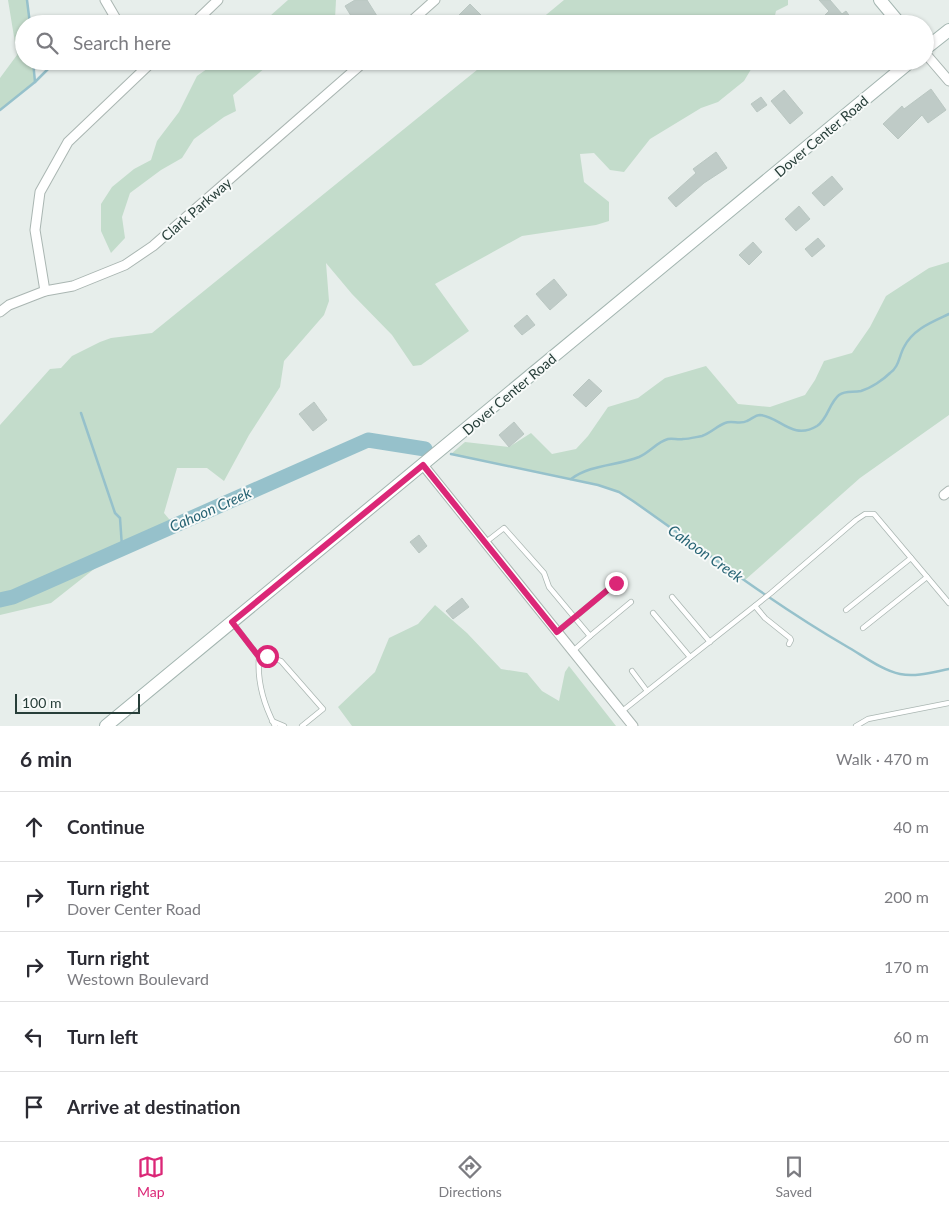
<!DOCTYPE html>
<html lang="en">
<head>
<meta charset="utf-8">
<style>
	:root { --surface:#fff; --page:#f7f7f7; --text:#2b2b33; --muted:#7c7c81; --line:#e1e1e2; --accent:#db2777 }
	body { margin:0; font-family:Lato,sans-serif; background:var(--page); color:var(--text) }
	.scale { position:absolute; left:15px; bottom:12px; width:125px; box-sizing:border-box; padding-left:5px; border:2px solid #273e39; border-top:0; font-size:14px; line-height:18px; white-space:nowrap; color:#273e39; -webkit-text-stroke:4px #f7faf9; paint-order:stroke }
	.stop { position:absolute; width:15px; height:15px; margin:-11px; border:4px solid #db2777; border-radius:50%; background:#fff }
	.stop.end { background:#db2777; border-color:#fff; box-shadow:0 1px 5px #0008 }
	.list { margin:0; padding:0; list-style:none }
	h2 { display:flex; justify-content:space-between; align-items:center; height:65px; margin:0; padding:0 20px; font-size:21px }
	h2 small { font-size:16px; font-weight:400; color:var(--muted) }
	.list li { display:grid; grid-template-columns:32px 1fr auto; gap:15px; align-items:center; box-sizing:border-box; height:70px; padding:0 20px; border-top:1px solid var(--line) }
	.list b { display:block; font-size:19px; white-space:nowrap }
	.list p { margin:0; font-size:16px; white-space:nowrap; color:var(--muted) }
	.list em { font-size:16px; font-style:normal; color:var(--muted) }
	.icon { flex:none; width:28px; height:28px; fill:none; stroke:currentColor; stroke-width:2; stroke-linecap:round; stroke-linejoin:round }
	.map { position:relative; flex:none; width:949px; height:726px; overflow:hidden }
	.search { position:absolute; background:var(--surface); box-shadow:0 1px 4px #0004; left:15px; right:15px; top:15px; height:55px; display:flex; align-items:center; gap:12px; box-sizing:border-box; padding:0 18px; border-radius:28px; color:var(--muted); font-size:19px }
	.sheet { height:415px; background:var(--surface) }
	nav { display:flex; justify-content:space-around; align-items:center; box-sizing:border-box; height:70px; border-top:1px solid var(--line); background:var(--surface); font-size:14px; color:var(--muted) }
	nav a { display:grid; justify-items:center; gap:2px }
	nav .on { color:var(--accent) }
	.map>svg:first-child { display:block }
</style>
</head>
<body>
<div class="map">
<svg width="949" height="726" viewBox="0 0 949 726">
	<rect width="100%" height="100%" fill="#e7eeeb"/>
	<!-- green -->
	<g fill="#c3dccb">
		<polygon points="8,0 27,0 30,24 24,24 24,61 33,61 35,82 0,110 0,78 17,55"/>
		<polygon points="288,0 336,0 335,19 326,24 261,24"/>
		<polygon points="564,0 788,0 788,5 776,11 773,24 535,24"/>
		<polygon points="218,61 270,61 266,67 233,95 236,111 224,117 194,139 182,158 161,170 130,193 122,217 125,238 111,253 101,231 101,204 112,187 134,169 151,160 157,141 179,112 197,76"/>
		<polygon points="488,61 756,61 744,81 718,102 701,108 650,139 624,172 610,170 594,153 580,154 584,182 609,202 609,221 596,225 522,236 435,284 469,331 421,365 413,366 392,335 352,294 326,263 329,301 324,315 284,361 280,387 249,435 224,481 207,468 177,468 164,513 174,525 122,547 51,603 0,615 0,425 50,369 61,368 72,356 100,342 111,338 152,333"/>
		<polygon points="949,262 949,415 860,478 745,580 633,501 619,492 598,485 451,454 465,442 509,447 531,433 552,454 576,449 588,436 608,407 638,398 665,378 706,366 738,404 770,407 805,395 815,380 824,361 852,353 870,327 886,296 929,268"/>
		<polygon points="435,605 467,633 501,669 527,673 542,691 559,701 565,672 569,666 616,726 352,726 338,707 375,672 389,638 418,624"/>
	</g>
	<g fill="none" stroke-linecap="round" stroke-linejoin="round">
		<!-- stream -->
		<g stroke="#96c1cb" stroke-width="2.5">
			<polyline points="27,0 30,24"/>
			<polyline points="94,24 98,19"/>
			<polyline points="33,61 35,82"/>
			<polyline points="0,110 35,82 56,61"/>
			<polyline points="81,413 115,513 120,518 122,547"/>
			<path d="M 451,454 L 598,485 L 619,492 L 633,501 C 703,550 772,603 846,646 C 862,655 883,671 900,674 C 917,677 933,672 949,669"/>
			<path d="M 571,479 C 591,464 617,466 639,457 C 650,452 657,442 668,439 C 673,438 678,440 683,439 C 689,439 696,437 702,436 C 711,433 717,426 725,423 C 732,420 740,425 747,421 C 752,419 755,415 760,415 C 779,416 792,441 817,426 C 828,419 829,403 839,395 C 846,390 853,393 861,391 C 871,388 883,380 890,373 C 899,367 899,356 904,347 C 913,329 932,322 949,314"/>
		</g>
		<!-- river -->
		<polyline stroke="#96c1cb" stroke-width="15" points="0,600 13,597 368,440 425,449"/>
	</g>
	<!-- building -->
	<g fill="#bfcbc7" stroke="#bac7c2">
		<polygon points="355,0 367,0 377,16 364,24 356,24 345,6"/>
		<polygon points="819,0 830,0 842,14 846,11 855,24 827,24 822,18 829,11"/>
		<polygon points="470,4 490,24 450,24"/>
		<polygon points="931,89 946,110 928,123 922,115 898,139 883,124 902,106 904,109"/>
		<polygon points="784,90 803,113 790,124 771,101"/>
		<polygon points="761,97 767,105 757,112 751,104"/>
		<polygon points="716,152 727,168 704,183 676,207 668,198 696,173 693,169"/>
		<polygon points="832,176 843,189 824,206 812,193"/>
		<polygon points="799,206 810,219 796,231 785,219"/>
		<polygon points="818,238 825,246 812,257 805,249"/>
		<polygon points="753,242 762,252 749,265 739,255"/>
		<polygon points="554,279 567,295 550,310 536,294"/>
		<polygon points="527,315 535,325 522,335 514,326"/>
		<polygon points="589,379 602,391 586,407 573,395"/>
		<polygon points="314,402 327,420 313,431 299,414"/>
		<polygon points="514,422 524,434 509,447 499,435"/>
		<polygon points="419,535 427,546 419,553 410,542"/>
		<polygon points="462,598 469,607 453,619 446,611"/>
	</g>
	<g fill="none" stroke-linecap="round" stroke-linejoin="round">
		<!-- lane casing -->
		<g stroke="#aab6b2" stroke-width="6">
			<g id="lane">
				<polyline points="486,542 504,528 544,573 549,587 590,636 573,651"/>
				<polyline points="672,597 710,642"/>
				<polyline points="755,606 765,618 790,638 791,640 789,644"/>
				<polyline points="846,610 911,558"/>
				<polyline points="653,613 690,657"/>
				<path d="M 233,623 L 259,657 C 257,681 264,705 275,726"/>
				<polyline points="863,628 927,577"/>
				<polyline points="557,632 616,583"/>
				<polyline points="590,636 631,602"/>
				<polyline points="259,657 267,656 281,661 323,709 302,726"/>
				<polyline points="632,671 647,691"/>
				<polyline points="621,712 771,593 856,520 865,514 874,514 949,603"/>
				<polyline points="272,721 284,726"/>
				<polyline points="856,726 868,719 949,703"/>
			</g>
		</g>
		<!-- street casing -->
		<g stroke="#aab6b2" stroke-width="11">
			<g id="street">
				<polyline points="105,0 119,24"/>
				<polyline points="193,24 218,0"/>
				<polyline points="408,24 435,0"/>
				<polyline points="925,53 949,81"/>
				<polyline points="45,291 35,230 40,192 68,142 153,61"/>
				<polyline points="0,312 9,305 45,291 73,286 125,265 153,246 365,61"/>
				<polyline points="423,465 633,726"/>
				<polyline points="944,495 949,491"/>
			</g>
		</g>
		<!-- secondary casing -->
		<g stroke="#a3b5b0" stroke-width="14">
			<g id="secondary">
				<polyline points="880,0 900,24"/>
				<polyline points="925,49 949,30"/>
				<polyline points="106,726 911,61"/>
			</g>
		</g>
		<!-- lane -->
		<use href="#lane" stroke="#fff" stroke-width="4.5"/>
		<!-- street -->
		<use href="#street" stroke="#fff" stroke-width="9"/>
		<!-- secondary -->
		<use href="#secondary" stroke="#fff" stroke-width="12"/>
	</g>
	<g fill="none" stroke-linecap="round" stroke-linejoin="round">
		<!-- route -->
		<polyline stroke="#db2777" stroke-width="6" points="267,656 259,657 232,622 423,465 557,632 616,583"/>
	</g>
	<g text-anchor="middle" dominant-baseline="central" stroke-width="4" stroke-linejoin="round" paint-order="stroke">
		<!-- street labels -->
		<g font-size="14" fill="#273e39" stroke="#f7faf9">
			<text transform="translate(821 136) rotate(-40)">Dover Center Road</text>
			<text transform="translate(196 209) rotate(-41)">Clark Parkway</text>
			<text transform="translate(509 394) rotate(-40)">Dover Center Road</text>
		</g>
		<!-- water labels -->
		<g font-size="15" font-style="italic" fill="#286474" stroke="#f7faf9">
			<text transform="translate(210 509) rotate(-24)">Cahoon Creek</text>
			<text transform="translate(706 553) rotate(35)">Cahoon Creek</text>
		</g>
	</g>
</svg>
<div class="scale">100 m</div>
<div class="stop" style="left:267px;top:656px"></div>
<div class="stop end" style="left:616px;top:583px"></div>
<div class="search"><svg class="icon" aria-label="search" viewBox="0 0 24 24"><circle cx="10" cy="10" r="6"/><path d="M15 15l6 6"/></svg>Search here</div>
</div>
<section class="sheet">
<h2>6 min<small>Walk · 470 m</small></h2>
<ul class="list">
<li><svg class="icon" aria-label="ahead" viewBox="0 0 24 24"><path d="M12 20V5M6 11l6-6 6 6"/></svg><div><b>Continue</b></div><em>40 m</em></li>
<li><svg class="icon" aria-label="right" viewBox="0 0 24 24"><path d="M7 20v-9h11M14 6l5 5-5 5"/></svg><div><b>Turn right</b><p>Dover Center Road</p></div><em>200 m</em></li>
<li><svg class="icon" aria-label="right" viewBox="0 0 24 24"><path d="M7 20v-9h11M14 6l5 5-5 5"/></svg><div><b>Turn right</b><p>Westown Boulevard</p></div><em>170 m</em></li>
<li><svg class="icon" aria-label="left" viewBox="0 0 24 24"><path d="M17 20v-9H6M10 6l-5 5 5 5"/></svg><div><b>Turn left</b></div><em>60 m</em></li>
<li><svg class="icon" aria-label="arrive" viewBox="0 0 24 24"><path d="M6 21V4h12l-3 4 3 4H6"/></svg><div><b>Arrive at destination</b></div></li>
</ul>
</section>
<nav>
<a class="on"><svg class="icon" aria-label="map" viewBox="0 0 24 24"><path d="M3 6l6-2 6 2 6-2v14l-6 2-6-2-6 2zM9 4v14M15 6v14"/></svg>Map</a>
<a><svg class="icon" aria-label="directions" viewBox="0 0 24 24"><path d="M12 3l9 9-9 9-9-9zM9 14v-3h6M13 9l2 2-2 2"/></svg>Directions</a>
<a><svg class="icon" aria-label="saved" viewBox="0 0 24 24"><path d="M7 4h10v16l-5-4-5 4z"/></svg>Saved</a>
</nav>
</body>
</html>
